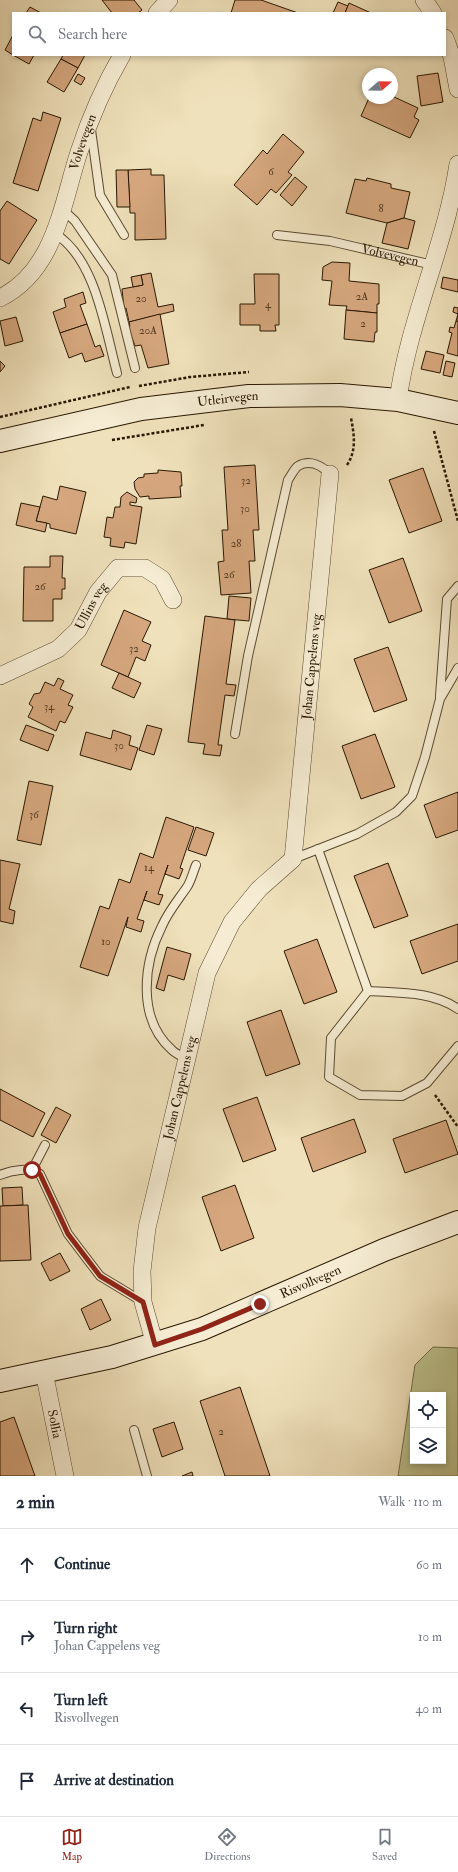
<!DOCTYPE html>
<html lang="en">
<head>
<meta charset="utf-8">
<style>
	:root { --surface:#fff; --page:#f6f6f7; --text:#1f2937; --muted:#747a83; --line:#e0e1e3; --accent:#8f2418 }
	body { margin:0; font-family:"IM FELL Double Pica",serif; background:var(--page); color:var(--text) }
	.controls { position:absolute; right:12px; bottom:12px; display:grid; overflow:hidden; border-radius:0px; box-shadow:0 2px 6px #0003 }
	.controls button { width:36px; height:36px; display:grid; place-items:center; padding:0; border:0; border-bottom:1px solid var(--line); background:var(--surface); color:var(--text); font:20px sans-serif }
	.compass { position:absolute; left:362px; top:68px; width:36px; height:36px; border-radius:50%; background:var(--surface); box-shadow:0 2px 6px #0003; rotate:70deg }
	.stop { position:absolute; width:12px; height:12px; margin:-9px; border:3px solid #8f2418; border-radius:50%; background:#fff }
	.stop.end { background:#8f2418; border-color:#fff; box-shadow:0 1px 4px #0008 }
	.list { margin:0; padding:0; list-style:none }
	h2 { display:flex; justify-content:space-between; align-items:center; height:52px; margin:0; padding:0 16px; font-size:17px }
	h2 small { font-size:13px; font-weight:400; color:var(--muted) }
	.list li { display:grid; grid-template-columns:26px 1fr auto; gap:12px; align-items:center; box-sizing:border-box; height:72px; padding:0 16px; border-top:1px solid var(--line) }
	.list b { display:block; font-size:15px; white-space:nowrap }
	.list p { margin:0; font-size:13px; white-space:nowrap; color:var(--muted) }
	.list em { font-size:13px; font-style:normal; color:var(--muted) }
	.icon { flex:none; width:22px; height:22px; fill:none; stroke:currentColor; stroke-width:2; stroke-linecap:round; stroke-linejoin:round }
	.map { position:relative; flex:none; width:458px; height:1476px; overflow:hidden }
	.search { position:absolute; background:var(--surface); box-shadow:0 2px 6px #0003; left:12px; right:12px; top:12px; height:44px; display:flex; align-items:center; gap:10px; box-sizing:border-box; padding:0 14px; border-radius:0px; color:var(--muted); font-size:15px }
	.sheet { height:340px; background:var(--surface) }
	nav { display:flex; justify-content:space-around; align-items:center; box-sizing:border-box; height:56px; border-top:1px solid var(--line); background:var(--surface); font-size:11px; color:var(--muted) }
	nav a { display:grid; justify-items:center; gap:2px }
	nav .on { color:var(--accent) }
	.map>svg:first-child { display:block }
</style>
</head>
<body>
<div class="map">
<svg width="458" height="1476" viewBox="0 0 458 1476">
	<rect width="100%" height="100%" fill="#efe1bb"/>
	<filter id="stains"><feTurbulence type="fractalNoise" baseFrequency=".005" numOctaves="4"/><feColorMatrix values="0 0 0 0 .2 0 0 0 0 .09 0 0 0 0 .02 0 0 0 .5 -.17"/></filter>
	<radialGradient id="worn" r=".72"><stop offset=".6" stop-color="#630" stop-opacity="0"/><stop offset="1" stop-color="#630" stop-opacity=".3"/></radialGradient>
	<!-- green -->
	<path fill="#bcc28e" stroke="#726c48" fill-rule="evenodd" d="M 433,1347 L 458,1348 L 458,1476 L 398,1476 L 415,1365 ZM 413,1395 L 443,1395 L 443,1461 L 413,1461 Z"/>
	<!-- building -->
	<g fill="#d6a77e" stroke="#291701">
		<polygon points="102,0 134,0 142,10 138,13 112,13"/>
		<polygon points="235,0 261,0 298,13 231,13"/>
		<polygon points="338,2 348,6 345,13 333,13"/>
		<polygon points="349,3 371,13 345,13"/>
		<polygon points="30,7 41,13 26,13"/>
		<polygon points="13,35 13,55 5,50"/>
		<polygon points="13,55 34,55 29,64"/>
		<polygon points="63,55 85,55 78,68 61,59"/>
		<polygon points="61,59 78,68 64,92 47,82"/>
		<polygon points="438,73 443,102 421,106 417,76"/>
		<polygon points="78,74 85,78 81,85 74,81"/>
		<polygon points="392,96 418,108 414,117 419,120 410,138 361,116 369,98 392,98"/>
		<polygon points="43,112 61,118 38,191 13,183 33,118 41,121"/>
		<polygon points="283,134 304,152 288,172 292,175 276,193 271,189 257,205 234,185 263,150 267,154"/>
		<polygon points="151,169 151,175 164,175 166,239 135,240 135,213 130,213 128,170"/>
		<polygon points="116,170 128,170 130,207 117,207"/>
		<polygon points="295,177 307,187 292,206 280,195"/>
		<polygon points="367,178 391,184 391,188 410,192 404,218 387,223 346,213 355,179 366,181"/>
		<polygon points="7,201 37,220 9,264 0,259 0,211"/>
		<polygon points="404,218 415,221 408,249 382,243 387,223"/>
		<polygon points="332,262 350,263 349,281 379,284 379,304 377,304 377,313 346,310 347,306 329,305 332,281 322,280 323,267"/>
		<polygon points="151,273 158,307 173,304 174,311 129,322 126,308 124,309 122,289 143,285 141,275"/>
		<polygon points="254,274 279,274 279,325 275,325 276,331 260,331 260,325 240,325 240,304 255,304"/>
		<polygon points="141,275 143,285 133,287 131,277"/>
		<polygon points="443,277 458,280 458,292 441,288"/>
		<polygon points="83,292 86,303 80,305 87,324 60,333 53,312 66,307 64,299"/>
		<polygon points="454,307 458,308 458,322 456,321 458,314 453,312"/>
		<polygon points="346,310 377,313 377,332 375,332 374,342 344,339"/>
		<polygon points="160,314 169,364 148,368 141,345 135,346 128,327 130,326 129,322"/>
		<polygon points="16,317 23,341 5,346 0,321"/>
		<polygon points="456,321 458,322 458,356 447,353 452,333 449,332 450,327 454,328"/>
		<polygon points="87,324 95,347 100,345 104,356 85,362 82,353 69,358 60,333"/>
		<polygon points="426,351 444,355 440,373 421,369"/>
		<polygon points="0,361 5,366 0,372"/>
		<polygon points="446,361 455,363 452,377 443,375"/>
		<polygon points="255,465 259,530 253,530 255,561 249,561 251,593 221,595 218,562 224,561 222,530 228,530 224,467"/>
		<polygon points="423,468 442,521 409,533 389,480"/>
		<polygon points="158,470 181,472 182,486 180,486 181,497 149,499 149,496 140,497 135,489 134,482 138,478 144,477 144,474 158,473"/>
		<polygon points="60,486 86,492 76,534 50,528 50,524 36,521 43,496 57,500"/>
		<polygon points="127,492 137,498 136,503 130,502 130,505 142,507 136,544 125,542 124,548 110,546 111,538 104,537 107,517 113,518 115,507 120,507 121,497"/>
		<polygon points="21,503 40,507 36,521 47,523 45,532 16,525"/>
		<polygon points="50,556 63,556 62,578 65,578 65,589 62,589 62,599 53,599 53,621 23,621 24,567 50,567"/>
		<polygon points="403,558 422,611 389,623 369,570"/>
		<polygon points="229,596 251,598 249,621 227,619"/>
		<polygon points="124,610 151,622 142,641 151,645 145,661 136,657 128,677 101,665"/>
		<polygon points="205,616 235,620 226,684 236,685 234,696 225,695 218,745 222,745 220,756 203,754 205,744 188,742"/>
		<polygon points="388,647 407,700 374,712 354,659"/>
		<polygon points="119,673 141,683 134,698 112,688"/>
		<polygon points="58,678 64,681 60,689 73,695 68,705 73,707 65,723 60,721 56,731 28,717 33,707 29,704 34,694 40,693 45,682 54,686"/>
		<polygon points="26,725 54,735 48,751 20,740"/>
		<polygon points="147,725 162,729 154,755 139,750"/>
		<polygon points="113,730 131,736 129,745 138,748 131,770 80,755 86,732 111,739"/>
		<polygon points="375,734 395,787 361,799 342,746"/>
		<polygon points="29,781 53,786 41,845 17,840"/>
		<polygon points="458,792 458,830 436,838 424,805"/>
		<polygon points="166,817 194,827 180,868 183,869 179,879 165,874 168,865 158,894 163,895 159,905 144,900 147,891 137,919 144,921 141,932 126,927 128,917 108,976 80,967 100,906 109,909 119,879 130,883 140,853 153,858"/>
		<polygon points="196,827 214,833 206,856 188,850"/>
		<polygon points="0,860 20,864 9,909 15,911 13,924 0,921"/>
		<polygon points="388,863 408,916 374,928 354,876"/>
		<polygon points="458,924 458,961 422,974 410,941"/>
		<polygon points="317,939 337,992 304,1004 284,951"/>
		<polygon points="167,947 191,954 184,980 168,975 164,991 156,988"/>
		<polygon points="281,1010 300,1064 266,1076 247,1022"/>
		<polygon points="0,1089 45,1113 33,1137 0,1120"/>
		<polygon points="257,1097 276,1150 243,1162 223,1109"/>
		<polygon points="56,1107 71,1115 56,1143 41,1135"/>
		<polygon points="354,1119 366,1152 313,1172 301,1138"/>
		<polygon points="446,1120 458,1154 405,1173 393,1139"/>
		<polygon points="235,1185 254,1238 221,1251 202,1197"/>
		<polygon points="22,1187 23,1205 3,1206 2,1188"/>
		<polygon points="28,1205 31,1260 0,1261 0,1206"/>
		<polygon points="60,1253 70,1271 50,1281 41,1263"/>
		<polygon points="101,1299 111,1320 90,1330 81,1309"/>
		<polygon points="240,1387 270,1476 225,1476 200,1401"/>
		<polygon points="14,1417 35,1476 0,1476 0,1422"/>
		<polygon points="174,1422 183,1449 162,1457 153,1429"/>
		<polygon points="192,1472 193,1476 182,1476"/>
	</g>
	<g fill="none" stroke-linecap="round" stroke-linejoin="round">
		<!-- lane casing -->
		<g stroke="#5a4a30" stroke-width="10">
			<g id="lane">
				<polyline points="91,130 100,195 124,235"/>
				<polyline points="63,210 75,221 112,275 135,368"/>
				<path d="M 54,233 C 96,258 105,329 117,373"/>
				<path id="s1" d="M 277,235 L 330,241 L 433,265"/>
				<polyline points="440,696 447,599 458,586"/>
				<path d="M 235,734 L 248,656 L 288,480 C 291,476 294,469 298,466 C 310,459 322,466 330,474"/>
				<polyline points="318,849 368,991"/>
				<polyline points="293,859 357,834 396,812 412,796 425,757 440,699 458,668"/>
				<polyline points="368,991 331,1038 329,1077 360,1095 402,1096 427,1083 458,1046"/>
				<path d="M 368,991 C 398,993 433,991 458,1009"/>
				<path d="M 188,1059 C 183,1057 176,1054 172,1050 C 137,1019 143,964 162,926 C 168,912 178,900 187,887 C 191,881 193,872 196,865"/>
				<polyline points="32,1170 45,1145"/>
				<path d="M 0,1175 C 12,1170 29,1167 40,1174 L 68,1234 L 100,1276 L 143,1302"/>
				<polyline points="134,1430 147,1476"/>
			</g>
		</g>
		<!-- street casing -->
		<g stroke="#5a4a30" stroke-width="18">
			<g id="street">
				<polyline points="424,0 433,13"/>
				<polyline points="157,13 169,0"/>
				<polyline points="445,38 452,57 458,89"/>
				<path id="s2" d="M 0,298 C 55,271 62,204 79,152 C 90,118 104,86 122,55"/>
				<path d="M 398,400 C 409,319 446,244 458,164"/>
				<path id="s3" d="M 0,676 L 58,649 L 78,630 L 98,592 L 118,568 L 145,568 L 162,579 L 173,600"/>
				<path id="s4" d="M 155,1345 L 143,1302 L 142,1271 L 147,1228 L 207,973 L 232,922 L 259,889 L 293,859 L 330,474"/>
				<path id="s5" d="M 44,1372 L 65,1476"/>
			</g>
		</g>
		<!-- secondary casing -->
		<g stroke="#291701" stroke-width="24">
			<g id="secondary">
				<path id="s6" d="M 0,441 L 141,409 L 249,396 L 340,395 L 398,400 L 458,413"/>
				<path id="s7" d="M 0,1381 L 112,1357 L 202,1329 L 384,1250 L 458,1222"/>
			</g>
		</g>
		<!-- path -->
		<g stroke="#291701" stroke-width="2.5" stroke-dasharray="3 2" stroke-linecap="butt">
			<polyline points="139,386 190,377 249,372"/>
			<polyline points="0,417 130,387"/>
			<polyline points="434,431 458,521"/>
			<polyline points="112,440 204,425"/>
			<path d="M 347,465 C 357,450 354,434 351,418"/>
			<polyline points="435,1095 458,1127"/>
		</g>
		<!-- lane -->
		<use href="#lane" stroke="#f5ecd3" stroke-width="8"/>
		<!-- street -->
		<use href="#street" stroke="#f5ecd3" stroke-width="17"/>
		<!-- secondary -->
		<use href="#secondary" stroke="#f5ecd3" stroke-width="22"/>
	</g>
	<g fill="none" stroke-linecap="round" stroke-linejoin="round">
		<!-- route -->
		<polyline stroke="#8f2418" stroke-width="5" points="32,1170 40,1174 68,1234 100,1276 143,1302 155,1345 202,1329 260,1304"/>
	</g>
	<g text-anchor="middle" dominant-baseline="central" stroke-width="3" stroke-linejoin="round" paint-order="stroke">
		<!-- number labels -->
		<g font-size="11" fill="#543b20">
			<text x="271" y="171">6</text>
			<text x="381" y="208">8</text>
			<text x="362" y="296">2A</text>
			<text x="141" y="298">20</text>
			<text x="268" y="304">4</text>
			<text x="363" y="323">2</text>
			<text x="148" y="330">20A</text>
			<text x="246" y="480">32</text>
			<text x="245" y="508">30</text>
			<text x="236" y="543">28</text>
			<text x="229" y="574">26</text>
			<text x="40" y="586">26</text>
			<text x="134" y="648">32</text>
			<text x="49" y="706">34</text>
			<text x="119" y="745">30</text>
			<text x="34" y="814">36</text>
			<text x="149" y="867">14</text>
			<text x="106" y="941">10</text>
			<text x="221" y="1431">2</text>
		</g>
		<!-- street labels -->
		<g font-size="13" fill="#291701" stroke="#f5ecd3">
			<text stroke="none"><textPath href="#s2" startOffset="182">Volvevegen</textPath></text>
			<text stroke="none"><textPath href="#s1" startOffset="115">Volvevegen</textPath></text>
			<text stroke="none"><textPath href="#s6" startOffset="232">Utleirvegen</textPath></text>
			<text stroke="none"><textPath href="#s3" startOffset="119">Ullins veg</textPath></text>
			<text stroke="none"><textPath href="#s4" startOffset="719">Johan Cappelens veg</textPath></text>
			<text stroke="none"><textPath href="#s4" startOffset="263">Johan Cappelens veg</textPath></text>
			<text stroke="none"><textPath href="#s7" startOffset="327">Risvollvegen</textPath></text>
			<text stroke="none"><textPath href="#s5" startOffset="53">Sollia</textPath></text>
		</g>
	</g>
	<rect width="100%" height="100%" filter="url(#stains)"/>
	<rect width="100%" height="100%" fill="url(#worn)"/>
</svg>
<div class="controls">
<button><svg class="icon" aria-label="locate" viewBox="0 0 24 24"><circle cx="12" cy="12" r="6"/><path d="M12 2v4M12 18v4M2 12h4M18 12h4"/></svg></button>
<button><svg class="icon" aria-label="layers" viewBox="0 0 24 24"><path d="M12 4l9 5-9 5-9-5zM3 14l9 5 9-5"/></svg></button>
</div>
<svg class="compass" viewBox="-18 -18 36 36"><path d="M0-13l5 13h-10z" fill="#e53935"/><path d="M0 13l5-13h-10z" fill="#747a83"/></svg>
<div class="stop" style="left:32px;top:1170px"></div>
<div class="stop end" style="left:260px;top:1304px"></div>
<div class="search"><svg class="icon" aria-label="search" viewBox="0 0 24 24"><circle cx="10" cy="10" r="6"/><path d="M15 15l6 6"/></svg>Search here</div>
</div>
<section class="sheet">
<h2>2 min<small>Walk · 110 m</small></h2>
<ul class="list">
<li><svg class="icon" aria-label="ahead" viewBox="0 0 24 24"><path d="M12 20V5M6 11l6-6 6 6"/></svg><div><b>Continue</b></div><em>60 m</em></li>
<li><svg class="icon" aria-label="right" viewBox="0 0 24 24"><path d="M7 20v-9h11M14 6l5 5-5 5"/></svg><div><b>Turn right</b><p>Johan Cappelens veg</p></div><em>10 m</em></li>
<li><svg class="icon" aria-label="left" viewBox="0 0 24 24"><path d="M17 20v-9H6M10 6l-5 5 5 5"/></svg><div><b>Turn left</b><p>Risvollvegen</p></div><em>40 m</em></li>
<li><svg class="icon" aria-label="arrive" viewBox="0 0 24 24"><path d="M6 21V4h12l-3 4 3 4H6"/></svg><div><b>Arrive at destination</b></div></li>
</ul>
</section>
<nav>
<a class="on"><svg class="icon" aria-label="map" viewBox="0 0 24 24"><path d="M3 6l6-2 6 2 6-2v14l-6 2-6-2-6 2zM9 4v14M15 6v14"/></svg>Map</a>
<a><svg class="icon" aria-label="directions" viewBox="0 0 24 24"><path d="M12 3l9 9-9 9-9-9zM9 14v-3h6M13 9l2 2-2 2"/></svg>Directions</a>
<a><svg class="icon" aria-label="saved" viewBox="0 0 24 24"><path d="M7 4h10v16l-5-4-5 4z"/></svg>Saved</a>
</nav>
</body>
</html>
